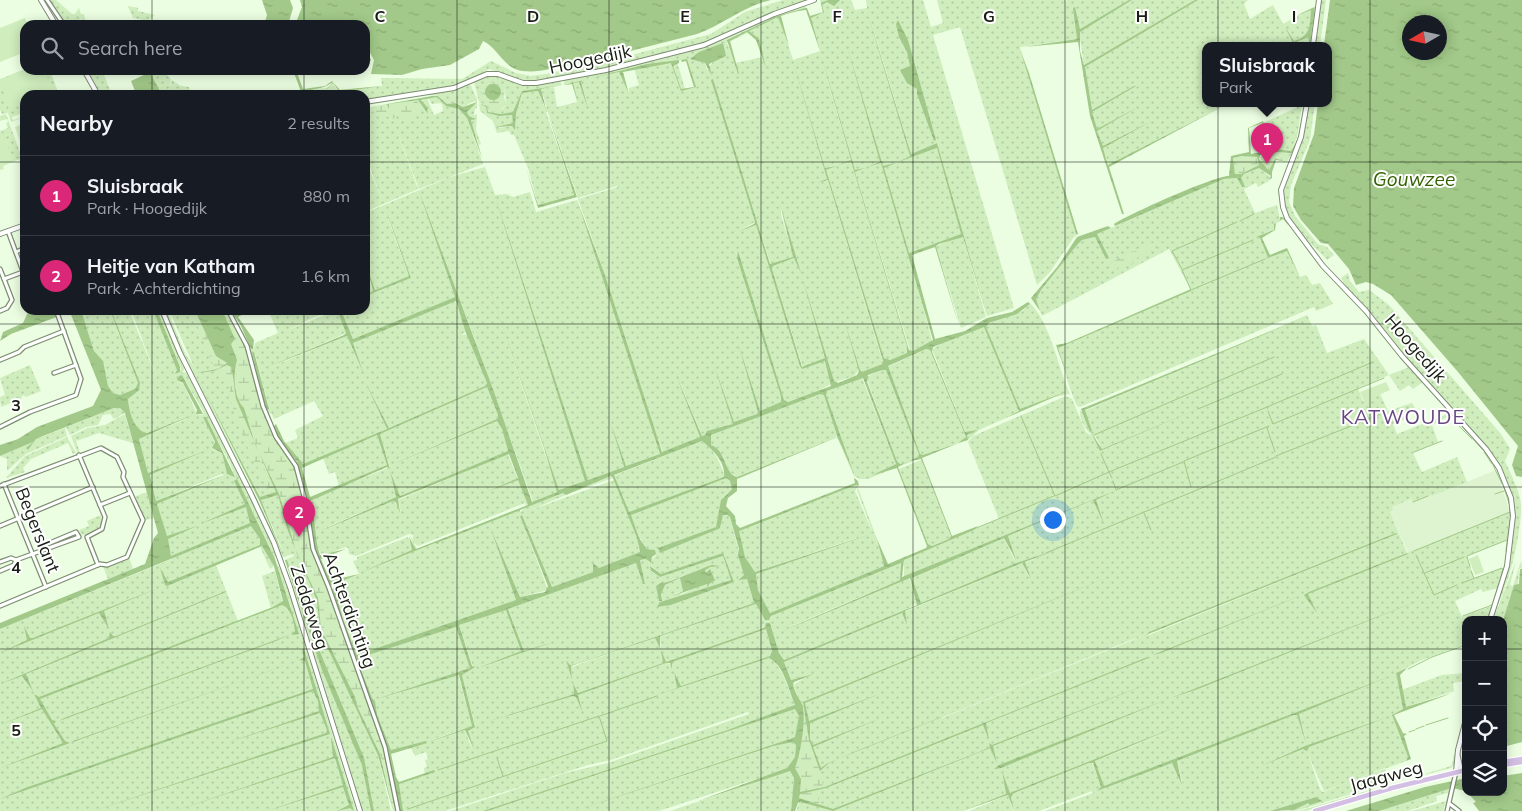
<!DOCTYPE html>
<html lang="en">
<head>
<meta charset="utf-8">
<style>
	:root { --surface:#171b24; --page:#20242c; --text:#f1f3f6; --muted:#9ea1a6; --line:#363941; --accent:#db2777 }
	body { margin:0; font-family:Mulish,sans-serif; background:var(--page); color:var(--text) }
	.controls { position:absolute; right:15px; bottom:15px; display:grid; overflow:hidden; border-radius:10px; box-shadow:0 2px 12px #0003 }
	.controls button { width:45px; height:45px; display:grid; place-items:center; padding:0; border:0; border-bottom:1px solid var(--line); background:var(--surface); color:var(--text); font:25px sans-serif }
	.compass { position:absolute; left:1402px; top:15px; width:45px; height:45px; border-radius:50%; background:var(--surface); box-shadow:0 2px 12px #0003; rotate:261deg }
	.you { position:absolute; left:1052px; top:519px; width:18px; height:18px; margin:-12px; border:4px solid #fff; border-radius:50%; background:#1a73e8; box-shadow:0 0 0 8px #1a73e833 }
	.badge { display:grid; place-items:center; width:32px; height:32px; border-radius:50%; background:var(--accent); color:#fff; font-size:16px; font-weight:700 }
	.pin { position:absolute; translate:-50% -41px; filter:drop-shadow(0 1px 2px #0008) }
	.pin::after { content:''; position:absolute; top:26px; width:18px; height:15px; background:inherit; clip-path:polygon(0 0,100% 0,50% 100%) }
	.popup { position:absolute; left:1202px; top:42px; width:130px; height:65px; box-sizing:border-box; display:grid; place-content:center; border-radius:10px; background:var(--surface); filter:drop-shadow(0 1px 4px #0005); font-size:16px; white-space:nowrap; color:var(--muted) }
	.popup b { font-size:19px; color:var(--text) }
	.popup::after { content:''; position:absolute; left:50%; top:100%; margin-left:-10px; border:10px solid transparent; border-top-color:var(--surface) }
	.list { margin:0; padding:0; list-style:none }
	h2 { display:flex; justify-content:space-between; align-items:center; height:65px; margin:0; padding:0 20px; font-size:21px }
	h2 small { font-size:16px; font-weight:400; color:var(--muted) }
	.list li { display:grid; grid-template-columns:32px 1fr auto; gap:15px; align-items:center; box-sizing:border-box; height:80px; padding:0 20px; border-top:1px solid var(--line) }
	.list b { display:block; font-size:19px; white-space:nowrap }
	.list p { margin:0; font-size:16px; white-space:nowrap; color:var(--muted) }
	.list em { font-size:16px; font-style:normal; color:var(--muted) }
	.icon { flex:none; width:28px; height:28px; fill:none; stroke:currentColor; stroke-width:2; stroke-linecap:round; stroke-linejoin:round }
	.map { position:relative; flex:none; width:1522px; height:811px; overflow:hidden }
	.search { position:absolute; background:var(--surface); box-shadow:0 2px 12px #0003; left:20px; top:20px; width:350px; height:55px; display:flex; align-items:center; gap:12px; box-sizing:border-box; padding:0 18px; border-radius:15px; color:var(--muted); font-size:19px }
	.panel { position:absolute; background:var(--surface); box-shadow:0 2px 12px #0003; left:20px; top:90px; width:350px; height:225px; border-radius:15px }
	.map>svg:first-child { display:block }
</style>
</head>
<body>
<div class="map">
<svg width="1522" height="811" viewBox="0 0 1522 811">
	<defs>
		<pattern id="grass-dots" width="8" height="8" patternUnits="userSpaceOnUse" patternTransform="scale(1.25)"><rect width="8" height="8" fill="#cfedbd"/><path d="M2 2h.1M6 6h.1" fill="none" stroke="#b1cba2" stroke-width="1.8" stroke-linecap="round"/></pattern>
		<pattern id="wetland-marsh" width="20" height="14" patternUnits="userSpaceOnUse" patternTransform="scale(1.25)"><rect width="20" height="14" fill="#cfedbd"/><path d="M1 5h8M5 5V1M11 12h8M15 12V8" fill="none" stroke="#b1cba2"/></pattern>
		<pattern id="water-ripples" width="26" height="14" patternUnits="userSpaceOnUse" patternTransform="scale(1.25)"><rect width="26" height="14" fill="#a2c989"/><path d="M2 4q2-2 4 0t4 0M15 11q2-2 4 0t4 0" fill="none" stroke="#8bac75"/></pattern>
	</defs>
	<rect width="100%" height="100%" fill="#ebfee1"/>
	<!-- built -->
	<polygon fill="#def4d0" points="1496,470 1510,512 1408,553 1390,512 1392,507 1411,499 1413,502 1431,495 1432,496"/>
	<!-- grass -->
	<g fill="url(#grass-dots)" fill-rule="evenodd">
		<polygon points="49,0 56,0 72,14 75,14 79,8 81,14 84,14 86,24 89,25 84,25 80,17 82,25 65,25"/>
		<polygon points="783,0 808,0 772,13 698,46 548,81 525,82 489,69 458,86 365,101 365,95 293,95 309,89 327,88 333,82 337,90 382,86 381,78 462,79 491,61 516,73 531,76 546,74 616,59 711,34 745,12"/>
		<path d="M 820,0 L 851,0 L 855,10 L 867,8 L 866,0 L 923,0 L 931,27 L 943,23 L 937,0 L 1066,0 L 1067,3 L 1067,0 L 1130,0 L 1080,29 L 1075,8 L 1077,39 L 1020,47 L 1076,234 L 1080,233 L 1074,237 L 1050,272 L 1037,285 L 960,27 L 933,35 L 1014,308 L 987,316 L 937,143 L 911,154 L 868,11 L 910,156 L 902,160 L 937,148 L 962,234 L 909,253 L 932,341 L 913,351 L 910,350 L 855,172 L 862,169 L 855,171 L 820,57 L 907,346 L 907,353 L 890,360 L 884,358 L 825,169 L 836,165 L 825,168 L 799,81 L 827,179 L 819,183 L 828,180 L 883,363 L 862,373 L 858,371 L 854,376 L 833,383 L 812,394 L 780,404 L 703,437 L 679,381 L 700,437 L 663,452 L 658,439 L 654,436 L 660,454 L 626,466 L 616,441 L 624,467 L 588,480 L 495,195 L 507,194 L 513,197 L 530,192 L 536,212 L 577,200 L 649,418 L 605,275 L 578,199 L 618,187 L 617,186 L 578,198 L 548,112 L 546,112 L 574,195 L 538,205 L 528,168 L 514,135 L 511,135 L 509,131 L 497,133 L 493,121 L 480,111 L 479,103 L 486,107 L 487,113 L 499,116 L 512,115 L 513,123 L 497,128 L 512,126 L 515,129 L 516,114 L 522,93 L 538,91 L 544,106 L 547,108 L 541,89 L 554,87 L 557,107 L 577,102 L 572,84 L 564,85 L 564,80 C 613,70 663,61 710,45 C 743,34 773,15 806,4 L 806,8 L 779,16 L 793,60 L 820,51 L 809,17 L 823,13 ZM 747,33 L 756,39 L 763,57 L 735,63 L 727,43 ZM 723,43 L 723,48 L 707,70 L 705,63 L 690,59 ZM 681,60 L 686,60 L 694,87 L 685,89 L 677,61 ZM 634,68 L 639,85 L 629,88 L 629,94 L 619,72 L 584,80 ZM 711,80 L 771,265 L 793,257 L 781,214 L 781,207 L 796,261 L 794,258 L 773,266 L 772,269 L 803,368 L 802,369 L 756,225 L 737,232 L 755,222 ZM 738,253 L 774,369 L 737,258 Z"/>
		<polygon points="1132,0 1195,0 1188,5 1198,0 1248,0 1244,4 1250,19 1273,5 1283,24 1313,7 1310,45 1206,45 1206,103 1228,103 1109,165 1097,131 1129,112 1096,130 1088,99 1084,68 1150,27 1084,65 1079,32"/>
		<polygon points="1319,0 1326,0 1320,45 1314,45"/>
		<polygon points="128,6 138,8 138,11 155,15 148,21 133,18"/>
		<polygon points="25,69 50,70 59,95 25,95 25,112 12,117 13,120 25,117 11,122 8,113 2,114 0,110 0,79"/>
		<polygon points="88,70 102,70 112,95 101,95"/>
		<polygon points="149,70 162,70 171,79 170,87 172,80 181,86 189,87 191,95 170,95 170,90 170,95 162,95"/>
		<path d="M 493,75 L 528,85 L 560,81 L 562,85 L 522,91 L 514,112 L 501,114 L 488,112 L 487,106 L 479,102 L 474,82 ZM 494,82 L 505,89 L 506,106 L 502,109 L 492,109 L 490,102 L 482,93 L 482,91 Z"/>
		<polygon points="468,84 471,86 477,99 477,108 475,109 474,115 477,114 476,130 481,144 479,145 471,120 475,118 469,116 467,112 473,104 477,103 474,101 463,107 455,103 447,104 438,96 428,95"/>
		<polygon points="437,97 446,106 459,109 467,118 483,164 419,189 394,123 418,189 365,212 365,158 383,203 365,154 365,108 418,100 428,114 427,107 421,102 427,98 434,115 443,111 442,103 432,104 428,98"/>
		<path d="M 1307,103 L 1315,103 L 1310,140 L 1291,185 L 1289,202 L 1295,216 L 1318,244 L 1327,247 L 1334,255 L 1327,260 C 1314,245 1295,233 1287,214 C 1276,191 1291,170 1298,148 C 1303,134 1304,118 1307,103 Z"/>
		<polygon points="1302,105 1297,137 1291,151 1265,150 1263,123"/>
		<polygon points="6,114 22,158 3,166 4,169 0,170 0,131 8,128 6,123 8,122 7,119 0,121 0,116"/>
		<polygon points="485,167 531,306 586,481 559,491 474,245 557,489 557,492 533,502 473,334 436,241 455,297 353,339 341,310 365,310 365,265 373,292 411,278 384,208 409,276 375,290 365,261 365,213 450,177"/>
		<path d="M 1259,168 L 1271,177 L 1269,181 L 1258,187 L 1256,183 L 1244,189 L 1255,213 L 1277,205 L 1280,220 L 1275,223 L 1274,230 L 1256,237 L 1260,238 L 1268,258 L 1287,250 L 1300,277 L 1306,275 L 1312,285 L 1320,283 L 1333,304 L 1316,311 L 1314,307 L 1080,407 L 1077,406 C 1068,386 1065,369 1057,348 L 1191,290 L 1169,249 L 1042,316 L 1036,302 L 1036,295 L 1077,245 L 1082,240 L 1095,237 L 1106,259 L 1097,234 L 1224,179 L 1237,178 L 1242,187 L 1244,187 L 1241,178 L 1244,174 Z"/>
		<polygon points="959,237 963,237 986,317 961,328 936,246"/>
		<path d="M 1348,273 L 1350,281 L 1359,292 L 1369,290 L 1389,305 L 1501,434 L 1510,449 L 1505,461 C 1511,475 1519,489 1521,504 C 1522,534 1508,589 1493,614 L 1506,577 L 1514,516 C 1515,498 1507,481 1499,466 L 1348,290 L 1341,278 Z"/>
		<path d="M 455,301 L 467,331 L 461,335 L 468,334 L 487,383 L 485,386 L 389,428 L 365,383 L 387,429 C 374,435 311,466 301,463 L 285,443 L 298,438 L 295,430 L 323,416 L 314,401 L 274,419 L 271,413 L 268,414 L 266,410 L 269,408 L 255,354 L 252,353 L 251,349 L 254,348 L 255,343 L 278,333 L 268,310 L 329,310 L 288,330 L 337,310 L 346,333 L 263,370 L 347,336 L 364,373 L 353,343 Z"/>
		<path d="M 1028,301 C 1050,320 1058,368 1070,394 L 1054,397 L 979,430 L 968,440 L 967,436 L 970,434 L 965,432 L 932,349 L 948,340 L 1022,311 L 1030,304 Z"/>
		<polygon points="81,310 110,310 138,383 135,389 120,395 113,393 108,386 103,363 94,351"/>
		<path d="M 111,310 L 129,310 L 158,381 L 131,310 L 153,310 L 177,369 L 177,374 L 181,369 L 157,310 L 160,310 L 185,368 L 182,373 L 187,372 L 190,377 L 254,503 L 276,554 L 275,559 C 262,532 252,505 234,481 L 249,510 L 251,526 L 254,528 L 274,566 L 270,569 L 260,547 L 216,565 L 238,621 L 271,608 L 262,576 L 275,571 L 283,604 L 287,609 L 291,608 L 277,565 L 282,571 L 356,811 L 0,811 L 0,629 L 172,559 L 157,504 L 224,475 L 222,474 L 156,501 L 150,475 L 208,449 L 148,473 L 139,439 L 193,416 L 147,433 C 133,430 129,410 128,399 L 140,386 ZM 182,375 L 204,413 L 202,415 L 197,414 L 184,385 L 177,380 ZM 204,416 L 230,463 L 235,477 L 227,473 L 222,453 L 212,449 L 215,444 Z"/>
		<path d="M 164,310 L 167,310 L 185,353 L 194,367 L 169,310 L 195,310 L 221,360 L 227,363 L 206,310 L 226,310 L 249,355 L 260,401 L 275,437 L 297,469 L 306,508 L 311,548 L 385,753 L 378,755 L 391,811 L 363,811 L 285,560 L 294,556 L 293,554 L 281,558 C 247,473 197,396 164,310 ZM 197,376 L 261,498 L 276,492 L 261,500 L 285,556 Z"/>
		<path d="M 1307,315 L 1312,326 L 1316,325 L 1327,353 L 1364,339 L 1389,375 L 1409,367 L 1423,382 L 1413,389 L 1409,385 L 1400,391 L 1389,375 L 1358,388 L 1363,401 L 1380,394 L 1388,411 L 1412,403 L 1415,408 L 1407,413 L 1408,418 L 1393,424 L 1397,434 L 1450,413 L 1452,415 L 1432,425 L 1438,442 L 1413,453 L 1422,472 L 1457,457 L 1467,482 L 1432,496 L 1431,495 L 1413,502 L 1411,499 L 1392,507 L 1393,510 L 1390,512 L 1407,553 L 1396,557 L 1510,512 L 1507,540 L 1467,556 L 1474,578 L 1502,568 L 1503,570 L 1498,588 L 1483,592 L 1481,589 L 1455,601 L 1462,617 L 1492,606 L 1487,620 L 1466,620 L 1466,644 L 1422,660 L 1396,673 L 1403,709 L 1392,715 L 1408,757 L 1406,761 L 1324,791 L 1308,754 L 1320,789 L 1323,792 L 1385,768 L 1390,782 L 1296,811 L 1289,811 L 1316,797 L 1270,811 L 1045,811 L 1093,793 L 1092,791 L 1039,811 L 1014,811 L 1011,797 L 1014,793 L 1089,763 L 1092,763 L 1102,787 L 1097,791 L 1172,763 L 1183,785 L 1177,761 L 1294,715 L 1297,715 L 1306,741 L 1299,714 L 1393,675 L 1104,787 L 1095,761 L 1179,728 L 1010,793 L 1002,772 L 1006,795 L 963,811 L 796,811 L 800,801 L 799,778 L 795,768 L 804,714 L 793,685 L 808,676 L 791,680 L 784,662 L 902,613 L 907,625 L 904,612 L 1022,563 L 1030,579 L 1025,563 L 1047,553 L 1016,563 L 921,603 L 912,578 L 1004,538 L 1015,561 L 1008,536 L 1097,499 L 904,578 L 904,560 L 999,519 L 968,442 L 973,436 L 1066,396 L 1072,399 L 1086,432 L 1090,435 L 1091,434 C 1085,430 1079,417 1080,410 L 1082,412 ZM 1197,409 L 1100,451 L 1094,434 L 1102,449 ZM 1396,534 L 1149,635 L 1146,634 ZM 1143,636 L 942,718 L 941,717 L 1126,642 Z"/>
		<polygon points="926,349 930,350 967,440 898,467 906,462 900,464 897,461 866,377"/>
		<polygon points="30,365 41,391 26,397 23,395 21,399 1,407 0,397 5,395 0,378"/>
		<polygon points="862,378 896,464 870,476 897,467 868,479 860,479 854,476 836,435 836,438 737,477 729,472 723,456 709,443 711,435"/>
		<path d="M 487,387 L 498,415 L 497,419 L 394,463 L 497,421 L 502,429 L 508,452 L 400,496 L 390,471 L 396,497 L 320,530 L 393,501 L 396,501 L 401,512 L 398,500 L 508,454 L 528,505 L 526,506 L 525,503 L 418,546 L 414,543 L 417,549 L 518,509 L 519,513 L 525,508 L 564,493 L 566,495 L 528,511 L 614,480 L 613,478 L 567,494 L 702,441 C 716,452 718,459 725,476 C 727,479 730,481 733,485 L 732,489 L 723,497 L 716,527 L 660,553 L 716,530 L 720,528 L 723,515 L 724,514 L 730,517 L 744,571 L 744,575 L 738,579 L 747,579 L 754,603 L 576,664 L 570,665 L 566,660 L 572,680 L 571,667 L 655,638 L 661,647 L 660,636 L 756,604 L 765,620 L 770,619 L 771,616 L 778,613 L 901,563 L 900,580 L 777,632 L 909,578 L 918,603 L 903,611 L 784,660 L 779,653 L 770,623 L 758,630 L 666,662 L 672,666 L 671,662 L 766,629 L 772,651 L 770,656 L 681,686 L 674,672 L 677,688 L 656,695 L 769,658 L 774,660 L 784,677 L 799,716 L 795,757 L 783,773 L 790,771 L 794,778 L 791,811 L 670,811 L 756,782 L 756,779 L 659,811 L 450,811 L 565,773 L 608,763 L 749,714 L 748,712 L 611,760 L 588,765 L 445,811 L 401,811 L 397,784 L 425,775 L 424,768 L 427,767 L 425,760 L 428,759 L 426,752 L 415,756 L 411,748 L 390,753 L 365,683 L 359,658 L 456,627 L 471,668 L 377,700 L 458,674 L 472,726 L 428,741 L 465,730 L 472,749 L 468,731 L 475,726 L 462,675 L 473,667 L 459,625 L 506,609 L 521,652 L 478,667 L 553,641 L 524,651 L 508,608 L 636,563 L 643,584 L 645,584 L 640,560 L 647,559 L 649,563 L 656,555 L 655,550 L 647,549 L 640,538 L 638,546 L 640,552 L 637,555 L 599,568 L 593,564 L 593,572 L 552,587 L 522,515 L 520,515 L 548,590 L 520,597 L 490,527 L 516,600 L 357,655 L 343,620 L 333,584 L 359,574 L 353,561 L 357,560 L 357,557 L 408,537 L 413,550 L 416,549 L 410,536 L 413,539 L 413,535 L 409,534 L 356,556 L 349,554 L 348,548 L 346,547 L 322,556 L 317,547 L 311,506 L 308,506 L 307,501 L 390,467 L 380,434 ZM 723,554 L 734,582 L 671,605 L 660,602 L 731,580 L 723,556 L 660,577 L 651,572 L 651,566 L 661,574 ZM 703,568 L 706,573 L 710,570 L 715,579 L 682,594 L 674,594 L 683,591 L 680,578 L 665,585 L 661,596 L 656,586 ZM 662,654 L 666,663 L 578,695 L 583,713 L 576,696 L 573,696 L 477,725 L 574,694 L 573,683 L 578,693 L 663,663 Z"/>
		<polygon points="114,408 120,408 125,413 114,419 110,414 103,415 98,425 86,427 70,435 66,427"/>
		<polygon points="125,414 133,443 99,433 76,441 80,453 78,454 71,436 88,428 105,425"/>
		<polygon points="65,428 67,436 26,454 7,471 7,459 0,456 33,442 26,448 28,450 36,439"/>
		<polygon points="377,435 387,465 339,486 335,472 329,474 323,458"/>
		<polygon points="67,437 76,453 73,454 68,443 31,459 23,468 25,472 6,478 25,456"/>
		<polygon points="921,460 951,536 949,539 932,546 928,544 899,469"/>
		<polygon points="856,485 858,486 855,491 874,536 857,490 858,488 877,539 884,566 770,613 758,590 756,574 871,533 755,572 745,557 738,531"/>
		<polygon points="147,492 154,518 146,520 137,504 136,496"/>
		<path d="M 101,515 C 105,528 93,529 86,536 L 81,534 L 79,530 L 89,526 L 87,521 Z"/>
		<polygon points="129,557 133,569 108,579 103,566 108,567"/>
		<polygon points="1516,561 1510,585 1513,586 1521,561 1522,568 1519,569 1518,585 1514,585 1503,620 1493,620"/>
		<polygon points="1466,673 1466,685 1465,681 1453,683 1454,691 1406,707 1402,690 1442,675"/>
		<polygon points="1454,754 1456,754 1455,764 1451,768 1403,780 1306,811 1299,811 1448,767 1452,765"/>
		<polygon points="1452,788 1449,796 1448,793 1436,796 1437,801 1408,811 1379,811"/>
		<polygon points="1008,795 1013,811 969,811"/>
		<polygon points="1446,801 1443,811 1412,811"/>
	</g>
	<!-- wetland -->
	<g fill="url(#wetland-marsh)">
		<polygon points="494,82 505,87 504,98 507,105 499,110 491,109 489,101 482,93 483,86"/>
		<polygon points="417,100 420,107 413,118 407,121 397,115 393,119 372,111 371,107 387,104 389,109 389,104"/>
		<polygon points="1265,152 1292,153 1287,162 1275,158 1269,172 1259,159"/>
		<polygon points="1247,155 1257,157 1259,165 1241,174 1235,174 1233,158"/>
		<polygon points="1162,239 1157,243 1165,243 1131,261 1134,263 1132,265 1129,262 1115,269 1111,262"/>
		<polygon points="191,310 195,310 198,318 201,321 202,327 216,356 227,363 223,367 211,370 214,367"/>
		<path d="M 222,310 L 226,310 L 244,342 L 260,401 L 275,437 L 297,469 L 306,508 L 311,548 L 297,551 L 289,532 L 279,494 L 255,444 L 244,408 C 231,396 237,375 236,361 C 236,356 233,350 232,346 C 231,343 232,339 232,335 C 232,325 227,318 222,310 Z"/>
		<path d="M 227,365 L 231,367 L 235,378 L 233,390 L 236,399 L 242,411 L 259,459 L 276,492 L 272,493 C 257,467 230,418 230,388 L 214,371 Z"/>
		<polygon points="311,549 326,583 336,617 385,751 397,811 393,811 381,757 357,706 355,697 321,629 318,598 297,554"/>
		<polygon points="801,702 803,703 812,746 823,784 822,787 800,792 795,768 800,754 803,722"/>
		<polygon points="821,789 818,801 822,807 799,799 800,794"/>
	</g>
	<!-- pitch -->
	<g fill="#cfedbd">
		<polygon points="25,18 28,25 25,25 25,52 0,62 0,28"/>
		<polygon points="26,70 45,70 53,93 25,95 25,104 9,110 0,80"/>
		<polygon points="25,123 25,155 15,127"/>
		<polygon points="2,132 13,160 0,165 0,133"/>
		<polygon points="1386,382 1390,390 1364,401 1360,392"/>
		<polygon points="1478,555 1484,572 1475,575 1469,559"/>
	</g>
	<!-- water -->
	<g fill="url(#water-ripples)" fill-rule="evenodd">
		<polygon points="262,0 290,0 293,8 288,25 264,25 267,15"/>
		<path d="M 300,0 L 771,0 C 744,6 723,25 697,34 L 611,56 C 582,56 541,79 515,69 C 502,63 495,46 483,41 L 479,49 L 450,65 L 422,69 L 402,75 L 371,74 L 374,60 L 368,49 L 367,51 L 371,60 L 365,68 L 365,25 L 295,25 L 302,7 Z"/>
		<path d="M 828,0 L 840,0 L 834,6 L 827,2 L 822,5 L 824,12 L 811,18 L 820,51 L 806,10 C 801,10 785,14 781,16 L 789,46 L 778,17 L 749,31 L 759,39 L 766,68 L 756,40 L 747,32 L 730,41 L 739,74 L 738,74 L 727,40 L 777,16 L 805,8 L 807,8 L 810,16 L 823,12 L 821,3 Z"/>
		<polygon points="1129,0 1132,0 1080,32 1080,51 1084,65 1195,0 1198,0 1085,67 1092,110 1134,86 1136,86 1092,112 1097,129 1138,107 1097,131 1103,146 1150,122 1103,148 1108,165 1229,103 1109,167 1124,214 1122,214 1090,116 1078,42 1024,47 1077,39 1073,8 1075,7 1080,29"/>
		<path d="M 1330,0 L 1522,0 L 1522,477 L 1516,476 L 1512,465 L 1518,446 L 1458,372 L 1391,295 L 1373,284 L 1366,282 L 1356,285 L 1349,269 L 1328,244 L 1321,243 L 1301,220 L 1293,206 L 1294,188 L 1314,134 L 1318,103 L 1328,103 L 1328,45 L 1324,45 ZM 1440,22 L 1440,52 L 1410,52 L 1410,22 Z"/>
		<path d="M 1315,7 L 1310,45 L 1308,37 L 1290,45 L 1292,41 L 1285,27 L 1294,41 C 1310,36 1310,27 1311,10 L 1295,16 Z"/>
		<path d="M 867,11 L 911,154 L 937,143 L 987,316 L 963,237 L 939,244 L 936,246 L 960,329 L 935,247 L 912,255 L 935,339 L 965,331 L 987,318 L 1012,312 L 1028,302 L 1030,304 L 1017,314 L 989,323 L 986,327 L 1020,409 L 1068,391 L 1008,417 L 1019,411 L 984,327 L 933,347 L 932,352 L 965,432 L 978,430 L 967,435 L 968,440 L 958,443 L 966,437 L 930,350 L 926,349 L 888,366 L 920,454 L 923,455 L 956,444 L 922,458 L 952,536 L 978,526 L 974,530 L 904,560 L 902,577 L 1112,492 L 1096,500 L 1104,524 L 1093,500 L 1008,536 L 1016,560 L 1004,538 L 912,578 L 921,603 L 1016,563 L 1056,550 L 1025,562 L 1031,579 L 1022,563 L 905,611 L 907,625 L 902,613 L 784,662 L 791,680 L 814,674 L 794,682 L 793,685 C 795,692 797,696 801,702 C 808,715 800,755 795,768 L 801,779 L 800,792 L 825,787 L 1145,658 L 1151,657 L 986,723 L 989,740 L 983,725 L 826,788 L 800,794 L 799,798 L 833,809 L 979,752 L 990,747 L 989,743 L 992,745 L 1160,679 L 993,746 L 997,763 L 990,748 L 833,811 L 801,802 L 798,803 L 795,811 L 791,811 L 794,778 L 790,771 L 698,801 L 787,768 L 795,757 L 796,745 L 793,742 L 773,746 L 574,811 L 790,739 L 795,737 L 799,716 L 795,709 L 487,811 L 483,811 L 725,731 L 795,705 C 789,691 784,665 769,658 L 654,696 L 677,688 L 674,672 L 681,686 L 770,656 L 772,651 L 766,629 L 672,662 L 672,669 L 670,663 L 666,663 L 578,695 L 583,713 L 576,697 L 573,696 L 477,725 L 574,694 L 573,683 L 578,693 L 663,663 L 661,650 L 666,662 L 758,630 L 765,627 L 766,623 L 770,623 L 779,653 L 784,660 L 917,605 L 910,578 L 778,633 L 900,580 L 901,563 L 771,616 L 769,620 L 765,620 L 756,604 L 660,636 L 660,648 L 655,638 L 571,666 L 572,680 L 566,660 L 570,665 L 576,664 L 754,603 L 747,579 L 738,580 L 744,575 L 738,555 L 739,549 L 730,517 L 727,515 L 723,515 L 720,528 L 716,530 L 660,553 L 658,548 L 716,527 L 721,500 L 732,489 L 730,481 L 726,478 L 631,515 L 639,538 L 647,549 L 655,550 L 656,554 L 652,557 L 651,563 L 646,559 L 640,560 L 645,584 L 643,584 L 636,563 L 508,609 L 524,651 L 553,642 L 478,668 L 521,651 L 506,610 L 459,625 L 472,666 L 475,667 L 462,675 L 475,727 L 468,731 L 474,749 L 465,730 L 428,742 L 472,726 L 459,675 L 377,699 L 470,668 L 456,627 L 359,658 L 360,666 L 358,666 L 332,589 L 335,588 L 343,620 L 357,655 L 516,600 L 490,527 L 520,597 L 545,592 L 548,586 L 520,516 L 522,515 L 552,587 L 593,572 L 593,563 L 599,568 L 640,552 L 637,538 L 613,478 L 611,476 L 566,495 L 563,493 L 520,510 L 519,513 L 518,511 L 439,542 L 438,544 L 435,543 L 362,572 L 412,550 L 409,537 L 416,549 L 528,505 L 518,480 L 489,491 L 518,478 L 509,454 L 398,499 L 400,513 L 396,502 L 393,501 L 320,531 L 396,497 L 390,471 L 400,496 L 508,451 L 502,429 L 497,421 L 393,464 L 497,419 L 498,415 L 487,387 L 380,434 L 390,469 L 387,467 L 310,501 L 307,501 L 297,462 L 278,438 L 273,427 L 276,424 L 284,441 L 303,464 L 387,429 L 365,382 L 389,428 L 485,386 L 487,383 L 466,333 L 456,301 L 353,343 L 364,374 L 347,336 L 263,369 L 344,335 L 346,333 L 337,310 L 341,310 L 353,339 L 455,297 L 419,191 L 493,389 L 532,502 L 557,492 L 544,448 L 451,178 L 559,490 L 585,481 L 486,168 L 588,480 L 624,467 L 611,424 L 626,466 L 660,454 L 577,200 L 605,275 L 662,452 L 700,437 L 676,375 L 702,436 L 705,435 L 707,431 L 733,424 L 714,365 L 734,422 L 757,414 L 758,412 L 738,343 L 760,411 L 781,402 L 781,396 L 737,258 L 738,251 L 784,400 L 788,402 L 831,386 L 825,361 L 802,369 L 800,366 L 756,225 L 737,232 L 754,224 L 755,222 L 711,80 L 713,79 L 770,264 L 793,257 L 780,204 L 801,273 L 794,258 L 773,266 L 772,269 L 802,367 L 825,358 L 802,277 L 834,381 L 838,383 L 857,375 L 859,371 L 845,323 L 860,370 L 862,372 L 882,364 L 883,361 L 828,180 L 817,183 L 827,179 L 794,64 L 825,168 L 836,166 L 826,170 L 884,358 L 890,360 L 907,353 L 907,346 L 851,161 L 838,165 L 851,160 L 821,55 L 855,170 L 865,168 L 855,172 L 909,350 L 913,351 L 933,340 L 881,163 L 867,167 L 880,162 L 847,46 L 883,166 L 896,163 L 884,168 L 909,253 L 961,234 L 937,148 L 898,162 L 910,156 ZM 882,370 L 886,370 L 919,454 L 918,457 L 909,461 L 921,459 L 951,536 L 949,539 L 932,546 L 928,544 L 898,467 L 907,462 L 900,464 L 897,461 L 867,382 L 868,375 ZM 863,378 L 896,464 L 870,476 L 897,468 L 927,546 L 926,548 L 888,564 L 877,539 L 884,566 L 770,613 L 758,590 L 756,574 L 871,534 L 755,572 L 745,557 L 739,531 L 856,485 L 859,486 L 858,481 L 854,478 L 855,483 L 740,528 L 736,524 L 735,516 L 726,506 L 728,498 L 737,491 L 737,479 L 835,438 L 737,477 C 724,474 727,451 711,445 L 711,435 L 820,394 L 824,395 L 838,438 L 854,474 L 826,395 L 827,391 ZM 377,435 L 387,465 L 310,497 L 302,468 ZM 702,441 C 712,449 726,462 724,477 L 629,512 L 614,475 Z"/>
		<polygon points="898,20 908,40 936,140 934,141 917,94 917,89 907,83 900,70 910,66 907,52 899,37 896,24"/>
		<polygon points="723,43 726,56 709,64 712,76 705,63 690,59 699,52"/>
		<polygon points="1021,52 1029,73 1078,234 1076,234"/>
		<polygon points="687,59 696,87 681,91 671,63 623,72 629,94 619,72 583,80 581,82 588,109 579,82 573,83 578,102 572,84 564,85 647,64 679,60 679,63 673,66 681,89 694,87 686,61 682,62 681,60"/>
		<polygon points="144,70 149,70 162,95 157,95 155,90 135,91 131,81 146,74"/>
		<path d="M 293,70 L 296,70 L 303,89 L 325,86 L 332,81 L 340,90 L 382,86 L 339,92 L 333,82 C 321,91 313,87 298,94 L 300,89 Z"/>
		<circle cx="493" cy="92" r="8"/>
		<polygon points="562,85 541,89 546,109 538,91 522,93 516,114 515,130 512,126 496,127 513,123 512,115 499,116 487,113 486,107 479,103 487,106 488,112 501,114 513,112 522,91"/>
		<polygon points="432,96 438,96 447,104 455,103 463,107 477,102 467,112 469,116 476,119 471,120 482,158 467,118 459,109 446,106 437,97 421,100 427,107 428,114 418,100 389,104 389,109 387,104 365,108"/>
		<polygon points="547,111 577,197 538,208 526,168 538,205 574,195"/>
		<path d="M 1263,121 L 1265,130 L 1262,123 L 1249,128 L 1251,154 L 1275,149 L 1291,151 L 1299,137 L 1292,153 L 1273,152 L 1260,155 L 1259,159 L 1269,171 L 1275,158 L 1287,162 L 1276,160 L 1272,172 L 1272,178 L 1269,180 L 1271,176 L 1259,168 L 1244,174 L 1241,178 L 1245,187 L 1242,187 L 1237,178 L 1224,179 L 1115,226 L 1114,224 C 1125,216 1216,175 1229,176 L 1231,156 L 1249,152 L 1248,128 ZM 1242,156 L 1257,157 L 1259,165 L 1241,174 L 1235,174 L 1233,158 Z"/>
		<polygon points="385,207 411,278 365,296 373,291 365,261 375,290 409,276"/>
		<polygon points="1280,217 1283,217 1289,226 1283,219 1276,223 1275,230 1262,238 1270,255 1287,248 1300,277 1287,251 1268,258 1260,238 1256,237 1274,230 1274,224 1280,220"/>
		<polygon points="1108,226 1111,228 1097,234 1109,258 1106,259 1095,237 1082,240 1077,245 1041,290 1036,299 1040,311 1031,298 1058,266 1077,237"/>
		<polygon points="1191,289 1191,291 1058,348 1067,375 1056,345 1067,343"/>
		<path d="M 29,310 L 45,310 L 53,313 L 61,310 L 81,310 L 94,351 L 103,361 L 108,386 L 113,393 L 120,395 L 135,389 L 138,383 L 110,310 L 111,310 L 140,383 L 139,390 L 128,399 C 129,410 133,430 147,433 L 193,415 L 139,439 L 148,473 L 209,449 L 150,475 L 156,501 L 224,475 L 157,504 L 167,536 L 197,526 L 168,539 L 171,556 L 250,523 L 246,507 L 200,524 L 245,504 L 234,481 L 237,479 L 275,559 L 299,634 L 291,635 L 295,631 C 294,622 291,608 282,605 L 40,699 L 52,720 L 56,721 L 54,724 L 65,741 L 70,743 L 0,768 L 63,743 L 42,709 L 0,725 L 41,708 L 34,694 L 39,697 L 273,607 L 283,601 L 274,566 L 262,546 L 167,586 L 165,585 L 160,568 L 168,582 L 260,545 L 260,539 L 251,526 L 0,629 L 0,623 L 145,564 L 154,538 L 158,533 L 125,413 L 120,408 L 114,408 L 43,436 L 36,439 L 28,450 L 26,448 L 33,442 L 0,456 L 0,445 L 18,439 L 37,427 L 93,406 L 101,390 L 70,312 L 11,334 L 0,341 L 3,332 L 23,323 Z"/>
		<polygon points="153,310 157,310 180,367 180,372 175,374 177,370"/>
		<path d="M 195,310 L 222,310 L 235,339 L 231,344 L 237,360 C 233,373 233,398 244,408 L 255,444 L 279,494 L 297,554 L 318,598 L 321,629 L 355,697 L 357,706 L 380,754 L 393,811 L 378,755 L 321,634 L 313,635 L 364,758 L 374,811 L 371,811 L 362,765 L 322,670 L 285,560 L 287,560 L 312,633 L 320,631 L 317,601 L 288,531 L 278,495 L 261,500 L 284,557 L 259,500 L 197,376 L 260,497 L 276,492 L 236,399 C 234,387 234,378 231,367 L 227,365 L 214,371 L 196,373 L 218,369 L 227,363 L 216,356 Z"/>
		<polygon points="230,310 235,310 240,314 251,310 238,317 254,340 253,349 251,349 240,324"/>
		<polygon points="1301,319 1085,410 1092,431 1090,432 1081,409"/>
		<polygon points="254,352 269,409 266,410 252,353"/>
		<polygon points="179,376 182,375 203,414 196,414 197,410 183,383 177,380"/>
		<polygon points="1202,407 1100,451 1092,434 1102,449"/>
		<polygon points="203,417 206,417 235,477 227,474 222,453 212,448 215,442"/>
		<path d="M 310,505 C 317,522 314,539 320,555 L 346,549 L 321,559 L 327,573 L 333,580 L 359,574 L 330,586 L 315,550 L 309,506 Z"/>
		<polygon points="1396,533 1397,534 1146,635 1149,632"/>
		<polygon points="723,553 734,582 671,605 657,607 660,602 731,580 723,556 660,577 651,571 650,566 661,574"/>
		<polygon points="1407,553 1408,554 1308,594 1317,613 1304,595 1309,592"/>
		<path d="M 712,565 L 720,566 L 710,567 L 705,570 L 706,573 L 710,569 L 715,580 L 725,574 L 709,584 L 708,587 L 707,584 L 673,596 L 683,591 L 680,578 L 665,585 L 661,595 L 662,601 L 659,601 L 656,586 L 661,583 C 666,584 702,568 712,565 Z"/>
		<polygon points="1520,569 1522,569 1522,742 1503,747 1503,620 1514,585 1519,584"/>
		<polygon points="1118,573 805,703 809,721 879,694 810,723 810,739 813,745 881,718 813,747 821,768 828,763 1143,636 854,752 829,763 820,771 809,740 803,702"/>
		<polygon points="158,588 104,611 109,629 99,613 0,653 27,640 24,626 30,638 33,638"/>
		<polygon points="226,591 226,592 26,674 33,691 22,676 0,684 109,638 110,632 113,636 116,636"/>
		<polygon points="1302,595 1161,653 1153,655 1155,654"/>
		<polygon points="1430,596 1198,689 1171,698"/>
		<polygon points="289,635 276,641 59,721 64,718"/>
		<polygon points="302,649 304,649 330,734 93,811 326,733 327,730 320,713 229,742 319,711 318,701 313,691 0,799 25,788 313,689 305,661 299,660 304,657"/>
		<polygon points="297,661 73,742 73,741"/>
		<polygon points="1407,668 1400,675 1406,707 1452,693 1394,715 1403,733 1407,734 1404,736 1411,759 1406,761 1408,757 1392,715 1403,709 1396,673"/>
		<polygon points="361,670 372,698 375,701 377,715 391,750 426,741 427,743 391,754 396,777 399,782 434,770 435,772 399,784 403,811 400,811 388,752 359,671"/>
		<polygon points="1393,675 1299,714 1306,743 1297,715 1294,715 1177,761 1182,785 1172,763 1097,791 1101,787 1093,763 1089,763 1014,793 1011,797 1014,811 1008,795 963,811 1006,794 1002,771 1010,793 1178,726 1095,761 1104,786"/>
		<polygon points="1168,699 1001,768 994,769 999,765"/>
		<polygon points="1388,717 1309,747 1307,751 1303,749 1261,766 1305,746"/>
		<polygon points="331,737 354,811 350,808 337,811 349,805 343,787 267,811 343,785 335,758 174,811 333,757"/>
		<polygon points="1522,773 1522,811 1479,811 1473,803 1476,802 1467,792 1503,792 1503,776"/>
		<polygon points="1466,778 1466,791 1452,788 1379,811 1346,811 1425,787"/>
		<polygon points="1316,797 1322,801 1310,805 1308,803 1294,810 1270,811"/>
	</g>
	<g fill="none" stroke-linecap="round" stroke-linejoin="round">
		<!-- stream -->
		<g stroke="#a2c989" stroke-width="1">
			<polyline points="1240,221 1254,214"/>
			<polyline points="1253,240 1182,270 1191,290 1265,259"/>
			<polyline points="1182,269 1172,251 1237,222"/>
			<polyline points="1267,408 1267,407 1373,362"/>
			<polyline points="1198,409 1282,374"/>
			<polyline points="1268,411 1273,424 1384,378"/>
			<polyline points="1021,416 1055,496 1109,472 1112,478"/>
			<polyline points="1451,418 1472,439"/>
			<polyline points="1267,428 1275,452"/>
			<polyline points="1094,435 1274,357"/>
			<polyline points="1474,440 1483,450"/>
			<polyline points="1414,452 1442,441"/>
			<polyline points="1484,452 1492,464"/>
			<polyline points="1101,454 1109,472 1267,407"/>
			<polyline points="1276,456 1381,414"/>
			<polyline points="1493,465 1502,484"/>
			<polyline points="1113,481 1116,490 1183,462"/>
			<polyline points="1191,487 1184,461 1269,426"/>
			<polyline points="1504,488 1510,506 1510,516"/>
			<polyline points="1495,494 1504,491"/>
			<polyline points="1413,502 1428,496"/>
			<polyline points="1144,513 1151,530"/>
			<polyline points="974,529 1054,496"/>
			<polyline points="1414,551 1510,512"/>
			<polyline points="1506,551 1510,519"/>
			<polyline points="1046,553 1276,457"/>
			<polyline points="1416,555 1434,595 1457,585"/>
			<polyline points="1470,567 1467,556 1507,540"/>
			<polyline points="1471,571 1474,578"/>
			<polyline points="1425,573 1464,557"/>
			<polyline points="1462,583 1502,568 1503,570 1498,588"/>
			<polyline points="1463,616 1492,605"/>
			<polyline points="1487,620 1497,591"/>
			<polyline points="1408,669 1432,657 1466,645"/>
			<polyline points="600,716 657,696"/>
			<polyline points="1426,725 1448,718"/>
			<polyline points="1416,729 1424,726"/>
			<polyline points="1409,732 1415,730"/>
			<polyline points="497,758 503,776"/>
			<polyline points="408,809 607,741 599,716 438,770"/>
		</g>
		<!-- street casing -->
		<g stroke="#7d8e73" stroke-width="5.5">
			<g id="street">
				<polyline points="47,0 64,25"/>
				<polyline points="8,231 25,277"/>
				<polyline points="16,252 25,248"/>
				<polyline points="0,269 4,279 23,272"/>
				<polyline points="228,310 247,346 263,406 276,437 296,466 306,504 313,549 329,588 385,747 398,811"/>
				<polyline points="0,311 7,308 12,300 4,279"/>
				<polyline points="0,360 19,352 24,347 64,331"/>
				<polyline points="54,373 76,365"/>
				<polyline points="0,427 30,412 76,395 81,379 56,310"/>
				<polyline points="79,455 105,517 102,529 87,537 98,565"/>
				<polyline points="4,484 46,587"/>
				<polyline points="0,486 101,448 117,457 124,472 123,477 143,520 127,557 107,565 100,564 0,606"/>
				<polyline points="100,505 130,493"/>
				<polyline points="0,526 93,487"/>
				<polyline points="0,562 11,558 16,560"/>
				<polyline points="0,571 14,565 16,560 79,537 76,532 45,545 44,548"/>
				<polyline points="1450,804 1459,811"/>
				<polyline points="1447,811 1456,772"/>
			</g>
		</g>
		<!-- secondary casing -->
		<g stroke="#7d8e73" stroke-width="6">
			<g id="secondary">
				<polyline points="41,0 56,25"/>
				<polyline points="1313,45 1319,0"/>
				<polyline points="84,70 98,95"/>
				<polyline points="365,102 454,88 487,74 498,74 523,83 536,83 606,70 704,45 774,14 814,0"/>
				<polyline points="1307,103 1301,137 1281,190 1283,207 1287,218 1323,266 1366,311 1402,356 1486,449 1499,468 1511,498 1513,516 1507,566 1490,620"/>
				<polyline points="0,234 25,225"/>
				<polyline points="162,310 180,353 251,494 274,543 290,587 360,811"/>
				<polyline points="1458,757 1461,771"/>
				<polyline points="1456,772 1458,750 1466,719"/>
			</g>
		</g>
		<!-- primary casing -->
		<g stroke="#fff" stroke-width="7">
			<g id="primary">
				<polyline points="1503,762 1522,759"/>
				<polyline points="1503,765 1522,762"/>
				<polyline points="1315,811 1392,788 1466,770"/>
			</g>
		</g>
		<!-- street -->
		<use href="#street" stroke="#fff" stroke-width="3"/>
		<!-- secondary -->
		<use href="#secondary" stroke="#fff" stroke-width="4"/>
		<!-- primary -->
		<use href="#primary" stroke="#d3bfe4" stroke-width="4.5"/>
	</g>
	<!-- grid -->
	<path fill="none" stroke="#171e13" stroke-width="1" stroke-opacity="0.55" d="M 152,0 L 152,25M 304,0 L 304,25M 457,0 L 457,811M 609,0 L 609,811M 761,0 L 761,811M 913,0 L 913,811M 1065,0 L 1065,811M 1218,0 L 1218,811M 1370,0 L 1370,811M 152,70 L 152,95M 304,70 L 304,95M 0,162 L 25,162M 365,162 L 1522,162M 152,310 L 152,811M 304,310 L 304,811M 0,324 L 1522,324M 0,487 L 1522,487M 0,649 L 1466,649M 1503,649 L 1522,649"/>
	<g text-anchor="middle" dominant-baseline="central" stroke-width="4" stroke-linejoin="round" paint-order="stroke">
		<!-- street labels -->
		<g font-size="18" fill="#171e13" stroke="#fff">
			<text transform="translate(590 59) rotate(-12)">Hoogedijk</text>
			<text transform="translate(1416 348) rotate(49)">Hoogedijk</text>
			<text transform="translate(38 530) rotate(68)">Begerslant</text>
			<text transform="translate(310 607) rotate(72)">Zeddeweg</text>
			<text transform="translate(350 610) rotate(70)">Achterdichting</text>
			<text transform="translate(1386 776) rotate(-15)">Jaagweg</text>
		</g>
		<!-- water labels -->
		<g font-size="19" font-style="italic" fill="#346100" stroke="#fff">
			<text x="1414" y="179">Gouwzee</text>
		</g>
		<!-- quarter labels -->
		<g font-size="20" letter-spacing="1" fill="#674782" stroke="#fff">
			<text x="1403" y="416">KATWOUDE</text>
		</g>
	</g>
	<g font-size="16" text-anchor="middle" font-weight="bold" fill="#171e13" stroke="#fff" stroke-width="4" stroke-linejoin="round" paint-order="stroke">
		<text x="380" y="22">C</text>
		<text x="533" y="22">D</text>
		<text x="685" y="22">E</text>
		<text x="837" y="22">F</text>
		<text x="989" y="22">G</text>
		<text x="1142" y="22">H</text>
		<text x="1294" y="22">I</text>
		<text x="16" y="411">3</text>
		<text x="16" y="573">4</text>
		<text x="16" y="736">5</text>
	</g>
</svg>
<div class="controls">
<button>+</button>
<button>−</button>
<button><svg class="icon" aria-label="locate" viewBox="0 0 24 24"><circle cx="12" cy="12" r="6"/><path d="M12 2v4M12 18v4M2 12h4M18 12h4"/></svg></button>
<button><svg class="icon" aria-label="layers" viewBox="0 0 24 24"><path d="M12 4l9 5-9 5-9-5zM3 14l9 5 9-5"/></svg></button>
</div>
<svg class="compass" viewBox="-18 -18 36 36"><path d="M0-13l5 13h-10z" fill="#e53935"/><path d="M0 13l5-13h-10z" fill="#9ea1a6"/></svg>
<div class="you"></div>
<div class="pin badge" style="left:1267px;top:164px">1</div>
<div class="popup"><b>Sluisbraak</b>Park</div>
<div class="pin badge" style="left:299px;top:537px">2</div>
<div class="search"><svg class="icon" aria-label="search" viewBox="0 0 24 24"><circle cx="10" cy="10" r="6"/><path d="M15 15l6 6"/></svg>Search here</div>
<section class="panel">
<h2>Nearby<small>2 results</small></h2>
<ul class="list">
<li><span class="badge">1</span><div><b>Sluisbraak</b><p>Park · Hoogedijk</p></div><em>880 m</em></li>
<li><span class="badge">2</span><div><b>Heitje van Katham</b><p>Park · Achterdichting</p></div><em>1.6 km</em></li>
</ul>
</section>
</div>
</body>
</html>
